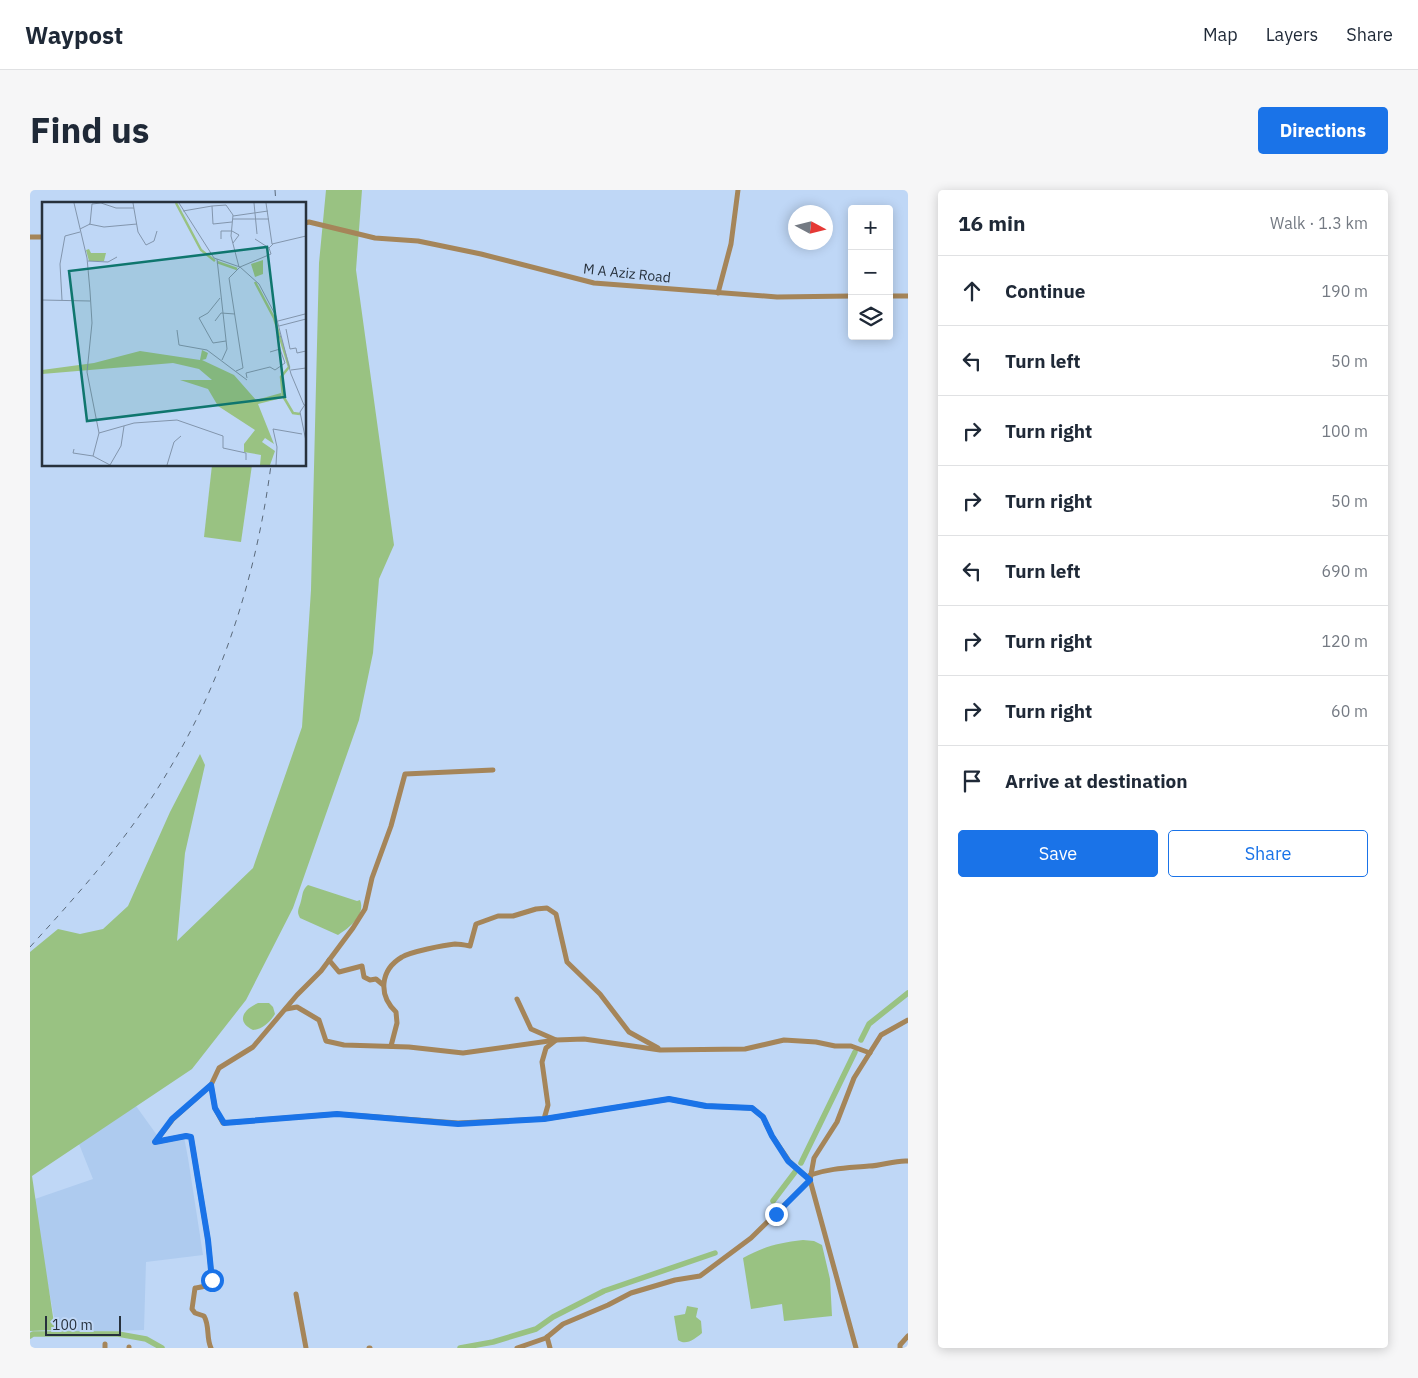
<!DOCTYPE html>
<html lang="en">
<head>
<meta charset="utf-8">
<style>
	:root { --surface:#fff; --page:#f6f6f7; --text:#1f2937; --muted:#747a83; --line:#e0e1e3; --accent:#1a73e8 }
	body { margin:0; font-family:"IBM Plex Sans",sans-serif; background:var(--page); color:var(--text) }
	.controls { position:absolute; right:15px; top:15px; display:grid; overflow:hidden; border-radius:5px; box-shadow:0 2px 12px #0003 }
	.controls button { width:45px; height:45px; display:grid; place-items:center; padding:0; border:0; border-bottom:1px solid var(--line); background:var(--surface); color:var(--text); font:25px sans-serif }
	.compass { position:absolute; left:758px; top:15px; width:45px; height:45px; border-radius:50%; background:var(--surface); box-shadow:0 2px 12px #0003; rotate:97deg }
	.scale { position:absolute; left:15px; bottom:12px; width:76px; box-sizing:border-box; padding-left:5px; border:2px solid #27313c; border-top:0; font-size:14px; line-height:18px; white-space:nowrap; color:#27313c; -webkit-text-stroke:4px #bfd7f6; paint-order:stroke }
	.stop { position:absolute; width:15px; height:15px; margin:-11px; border:4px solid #1a73e8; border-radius:50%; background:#fff }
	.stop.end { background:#1a73e8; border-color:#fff; box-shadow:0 1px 5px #0008 }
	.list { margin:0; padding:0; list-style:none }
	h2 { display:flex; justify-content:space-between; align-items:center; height:65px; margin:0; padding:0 20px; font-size:21px }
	h2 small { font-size:16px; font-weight:400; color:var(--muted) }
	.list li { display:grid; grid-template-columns:32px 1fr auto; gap:15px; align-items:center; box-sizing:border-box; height:70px; padding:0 20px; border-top:1px solid var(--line) }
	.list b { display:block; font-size:19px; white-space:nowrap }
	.list em { font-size:16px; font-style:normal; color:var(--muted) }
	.actions { display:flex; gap:10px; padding:15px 20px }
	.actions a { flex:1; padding:11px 0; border:1px solid var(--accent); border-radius:5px; text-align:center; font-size:18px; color:var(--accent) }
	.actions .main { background:var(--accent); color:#fff }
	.icon { flex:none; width:28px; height:28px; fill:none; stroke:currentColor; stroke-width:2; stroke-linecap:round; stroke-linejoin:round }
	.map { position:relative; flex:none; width:878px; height:1158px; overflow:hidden; border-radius:5px }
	header { display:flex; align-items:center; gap:30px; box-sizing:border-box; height:70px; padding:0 25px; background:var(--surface); border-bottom:1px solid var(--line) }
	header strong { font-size:24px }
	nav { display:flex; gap:28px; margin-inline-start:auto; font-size:18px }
	.intro { display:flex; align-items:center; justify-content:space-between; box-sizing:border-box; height:120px; padding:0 30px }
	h1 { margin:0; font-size:35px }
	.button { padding:12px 22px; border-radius:5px; background:var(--accent); color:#fff; font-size:18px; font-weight:700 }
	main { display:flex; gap:30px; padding:0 30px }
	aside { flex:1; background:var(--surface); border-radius:5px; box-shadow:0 2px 12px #0003 }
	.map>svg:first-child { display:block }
</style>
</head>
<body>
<header>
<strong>Waypost</strong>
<nav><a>Map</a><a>Layers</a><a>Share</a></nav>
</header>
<div class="intro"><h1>Find us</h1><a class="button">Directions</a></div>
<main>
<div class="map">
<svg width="878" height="1158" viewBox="0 0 878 1158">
	<rect width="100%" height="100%" fill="#bfd7f6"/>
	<!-- built -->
	<polygon fill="#aecbef" points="106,916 129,948 154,947 158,968 173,1065 116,1072 114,1140 27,1143 2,1010 63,989 49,954"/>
	<!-- water -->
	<g fill="#99c282">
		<polygon points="296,0 332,0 326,80 364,355 349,389 343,463 329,530 263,718 216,810 162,879 2,986 25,1140 0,1141 0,762 28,739 50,744 73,739 98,716 140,622 170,564 175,575 155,663 147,751 223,678 272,537 281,400 289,73"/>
		<polygon points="182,275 222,275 211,352 174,347"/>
		<path d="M 278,695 L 327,711 L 330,710 C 336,725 319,738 308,745 L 270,728 C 266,721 269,719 271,711 C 273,704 272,700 278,695 Z"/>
		<path d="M 228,813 L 239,813 L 243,817 L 245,824 C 240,832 233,839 223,840 C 205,831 214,819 228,813 Z"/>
		<path d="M 773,1050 L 784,1051 L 792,1055 L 800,1089 L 802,1126 L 754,1131 L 752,1114 L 721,1119 L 713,1068 C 735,1056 748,1053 773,1050 Z"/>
		<path d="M 657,1116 L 668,1118 L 666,1127 L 671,1131 L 672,1143 C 665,1149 656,1156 648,1150 L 644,1126 L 655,1124 Z"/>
	</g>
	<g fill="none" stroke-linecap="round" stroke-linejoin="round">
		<!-- canal -->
		<g stroke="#99c282" stroke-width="5.5">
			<polyline points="831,850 839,834 878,803"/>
			<polyline points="771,973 825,862"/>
			<polyline points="743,1011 765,982"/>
			<polyline points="0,1146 3,1144 88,1144 116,1149 132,1158"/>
			<polyline points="430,1158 463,1152 506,1139 523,1127 574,1101 685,1063"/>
		</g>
		<!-- minor -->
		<g stroke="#a58559" stroke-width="5">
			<polyline points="275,33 279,32 345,48 388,51 451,64 564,93 747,107 822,106"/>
			<polyline points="0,47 14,47"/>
			<polyline points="688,103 701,54 708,0"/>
			<polyline points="859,106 878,106"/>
			<polyline points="299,770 309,782 332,776 334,787 340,790 346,789 352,794"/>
			<polyline points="487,809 501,839 526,850 516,858 512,872 518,915 514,929"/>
			<polyline points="256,819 267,817 289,830 296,851 314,855 379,857 433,863 526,850 554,849 630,860 715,859 754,850 786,852 805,856 821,856 840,863"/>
			<path d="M 361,856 L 367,833 L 366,822 C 348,805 350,780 372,767 C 380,762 414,755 425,754 C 430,754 435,755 440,756 L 446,734 L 468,726 L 483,726 L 506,719 L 517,718 L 526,724 L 537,772 L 570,804 L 599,842 L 628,858"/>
			<polyline points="181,895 185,918 193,933 307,924 428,933 514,929 639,909 676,916 722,918 733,927 742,946 759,971 780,990 826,1158"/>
			<polyline points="125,952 143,929 181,895 189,878 223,857 267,805 291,781 323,738 335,719 342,688 361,636 375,584 463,580"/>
			<path d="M 125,952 L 156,946 L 161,947 L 178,1050 L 182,1090 C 178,1097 172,1097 165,1098 L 162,1119 L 165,1123 L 174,1126 C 180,1136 176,1148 181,1158"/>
			<path d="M 780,985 C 801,978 818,978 839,976 C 852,976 864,970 878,971"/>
			<polyline points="266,1104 276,1158"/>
			<polyline points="517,1147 520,1158"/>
			<polyline points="75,1154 75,1158"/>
			<polyline points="99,1157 99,1158"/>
			<polyline points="339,1158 340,1158"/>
			<polyline points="487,1158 516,1148 533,1134 578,1115 601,1103 645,1090 670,1086 721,1048 780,990 784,968 807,932 824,888 851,845 878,830"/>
			<polyline points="870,1158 870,1155 878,1146"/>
		</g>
		<!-- rail -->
		<g stroke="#5a697a" stroke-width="1" stroke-dasharray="6 6" stroke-linecap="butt">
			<polyline points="245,0 246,14"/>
			<path d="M 0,757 C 51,701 102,644 140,578 C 195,486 227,381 241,275"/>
		</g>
	</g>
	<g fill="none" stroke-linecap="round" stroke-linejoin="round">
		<!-- route -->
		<polyline stroke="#1a73e8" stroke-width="6" points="182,1090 178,1050 161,947 156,946 125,952 142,929 181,895 185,918 194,933 307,924 428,934 514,929 639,909 676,916 722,918 733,927 742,946 758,971 780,990 746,1024"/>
	</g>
	<g text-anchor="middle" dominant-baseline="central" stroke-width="4" stroke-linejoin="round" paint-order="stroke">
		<!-- street labels -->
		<g font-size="14" fill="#27313c" stroke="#bfd7f6">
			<text transform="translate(597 83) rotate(6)">M A Aziz Road</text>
		</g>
	</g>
	<!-- overview -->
	<g transform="translate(12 12)">
		<rect width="264" height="264" fill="#bfd7f6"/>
		<path d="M 47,47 L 49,51 L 64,51 L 62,59 L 47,59 L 44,48 ZM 221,58 L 221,72 L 213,75 L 209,62 ZM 160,148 L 166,151 L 164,157 L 160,158 L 192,173 L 214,198 L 239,191 L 240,196 L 216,202 L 232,242 L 223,236 L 220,240 L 233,249 L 228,263 L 218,263 L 219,253 L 202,250 L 202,242 L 213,228 L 176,204 L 166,187 L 138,178 L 170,178 L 157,167 L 131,161 L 0,172 L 0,168 L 52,161 L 98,149 L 158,158 Z" fill="#99c282"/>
		<path fill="none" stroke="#99c282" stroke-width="2.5" d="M 134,1 L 159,48 L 173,59M 175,60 L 195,67M 213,80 L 232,116 L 247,165 L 239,175 L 241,194 L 251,211 L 258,212"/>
		<path fill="none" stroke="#8295ac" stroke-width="1" d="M 32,1 L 45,56 L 48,89 L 50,121 L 45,170 L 57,231 L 51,254M 59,1 L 74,6 L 92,6M 91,1 L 96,30 L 104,43 L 112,39 L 115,29M 137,1 L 172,56 L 198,65 L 217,82 L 234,114 L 249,172 L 262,203M 212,1 L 215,32M 224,1 L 230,42 L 264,34M 170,4 L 184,3 L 191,13 L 189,34 L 197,65M 141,9 L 170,4 L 171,22 L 190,20M 191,14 L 226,9M 191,17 L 227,17M 47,22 L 62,25 L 95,22M 38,27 L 48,22 L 50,2 L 59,1M 190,29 L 197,33 L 191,41M 179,37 L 179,29 L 189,29M 213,37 L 227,46M 175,57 L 185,147 L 180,158M 46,59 L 66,60 L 75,55M 178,96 L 166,111 L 157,116 L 171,141 L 184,139M 0,98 L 48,99M 20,98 L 18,62 L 23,34 L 38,30M 173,119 L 179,111 L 193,112M 236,119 L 263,112M 237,124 L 264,117M 244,127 L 248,147 L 254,146 L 255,151 L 264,149M 135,128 L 137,143 L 165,148 L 205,178M 228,150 L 238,147 L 236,136 L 239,134M 249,168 L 264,166M 194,169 L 201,166 L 187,76 L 198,65 L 229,52 L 227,46 L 231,42M 205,176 L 204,171 L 228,165 L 233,168 L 243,161 L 238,147M 264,201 L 258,210 L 264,239M 57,231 L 92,221 L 135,218 L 181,234 L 181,246 L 204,251 L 204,258M 32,247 L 31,251 L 51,254 L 68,263M 68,263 L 79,244 L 82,224M 125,263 L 132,240 L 139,234M 234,263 L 235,245 L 231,227 L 260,232"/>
		<path fill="#0f766e" fill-opacity="0.15" stroke="#0f766e" stroke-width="2.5" d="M 225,45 L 243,195 L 45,219 L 27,69 Z"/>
		<rect width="264" height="264" fill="none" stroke="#27313c" stroke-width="2.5"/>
	</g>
</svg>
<div class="controls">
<button>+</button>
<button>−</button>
<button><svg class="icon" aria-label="layers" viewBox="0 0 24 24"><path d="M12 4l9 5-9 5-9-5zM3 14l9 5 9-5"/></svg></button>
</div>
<svg class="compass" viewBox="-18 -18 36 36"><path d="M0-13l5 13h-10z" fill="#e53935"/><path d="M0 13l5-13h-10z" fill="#747a83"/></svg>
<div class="scale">100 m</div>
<div class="stop" style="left:182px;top:1090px"></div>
<div class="stop end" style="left:746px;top:1024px"></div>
</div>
<aside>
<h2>16 min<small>Walk · 1.3 km</small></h2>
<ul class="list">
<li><svg class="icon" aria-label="ahead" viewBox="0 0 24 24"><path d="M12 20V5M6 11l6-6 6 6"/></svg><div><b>Continue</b></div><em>190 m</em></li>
<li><svg class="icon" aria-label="left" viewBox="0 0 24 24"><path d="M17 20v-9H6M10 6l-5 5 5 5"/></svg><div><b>Turn left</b></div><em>50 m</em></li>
<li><svg class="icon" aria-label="right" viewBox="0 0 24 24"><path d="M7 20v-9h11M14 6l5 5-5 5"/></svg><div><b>Turn right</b></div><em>100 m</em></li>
<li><svg class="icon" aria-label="right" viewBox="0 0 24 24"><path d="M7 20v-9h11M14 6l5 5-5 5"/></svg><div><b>Turn right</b></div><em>50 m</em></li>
<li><svg class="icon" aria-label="left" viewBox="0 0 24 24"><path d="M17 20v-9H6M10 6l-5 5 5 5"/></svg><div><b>Turn left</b></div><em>690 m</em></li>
<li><svg class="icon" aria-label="right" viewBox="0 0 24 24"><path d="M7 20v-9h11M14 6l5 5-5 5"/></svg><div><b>Turn right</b></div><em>120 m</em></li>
<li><svg class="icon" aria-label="right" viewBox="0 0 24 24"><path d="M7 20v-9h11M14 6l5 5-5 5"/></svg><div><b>Turn right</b></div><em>60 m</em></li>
<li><svg class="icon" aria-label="arrive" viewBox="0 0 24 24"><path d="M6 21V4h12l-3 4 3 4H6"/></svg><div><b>Arrive at destination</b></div></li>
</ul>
<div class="actions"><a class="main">Save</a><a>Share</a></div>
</aside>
</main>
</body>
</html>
